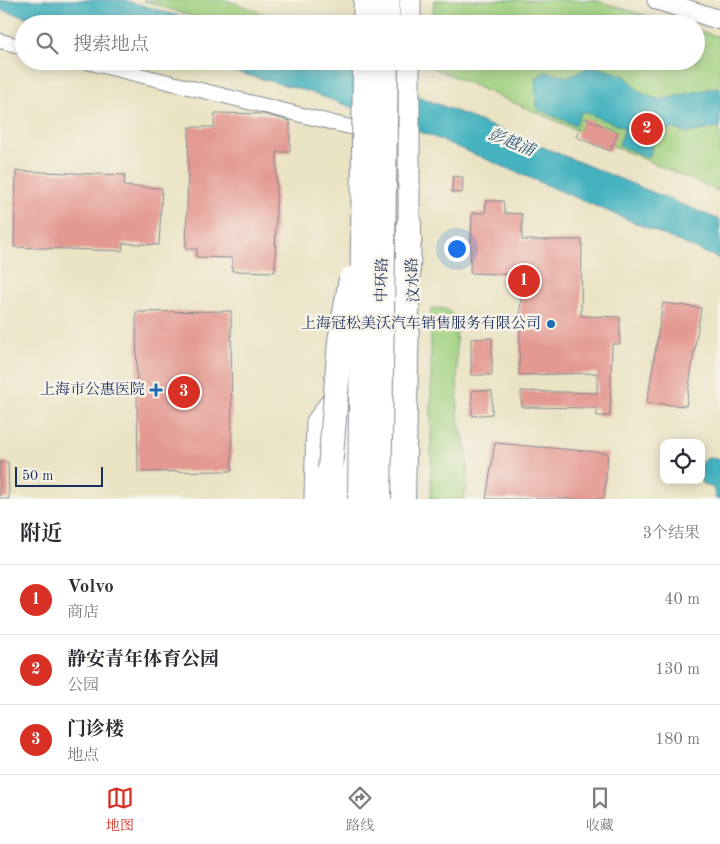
<!DOCTYPE html>
<html lang="zh">
<head>
<meta charset="utf-8">
<style>
	:root { --surface:#fff; --page:#f2f2f3; --text:#2b2b33; --muted:#7c7c81; --line:#e1e1e2; --accent:#d93025 }
	body { margin:0; font-family:"Old Standard TT","Noto Serif SC",serif; background:var(--page); color:var(--text) }
	.controls { position:absolute; right:15px; bottom:15px; display:grid; overflow:hidden; border-radius:10px; box-shadow:0 2px 12px #0003 }
	.controls button { width:45px; height:45px; display:grid; place-items:center; padding:0; border:0; border-bottom:1px solid var(--line); background:var(--surface); color:var(--text); font:25px sans-serif }
	.scale { position:absolute; left:15px; bottom:12px; width:88px; box-sizing:border-box; padding-left:5px; border:2px solid #1b2f5e; border-top:0; font-size:14px; line-height:18px; white-space:nowrap; color:#1b2f5e; -webkit-text-stroke:4px #f7f3e8; paint-order:stroke }
	.you { position:absolute; left:456px; top:248px; width:18px; height:18px; margin:-12px; border:4px solid #fff; border-radius:50%; background:#1a73e8; box-shadow:0 0 0 8px #1a73e833 }
	.badge { display:grid; place-items:center; width:32px; height:32px; border-radius:50%; background:var(--accent); color:#fff; font-size:16px; font-weight:700 }
	.pin { position:absolute; translate:-50% -50%; border:2px solid #fff; box-shadow:0 1px 5px #0006 }
	.list { margin:0; padding:0; list-style:none }
	h2 { display:flex; justify-content:space-between; align-items:center; height:65px; margin:0; padding:0 20px; font-size:21px }
	h2 small { font-size:16px; font-weight:400; color:var(--muted) }
	.list li { display:grid; grid-template-columns:32px 1fr auto; gap:15px; align-items:center; box-sizing:border-box; height:70px; padding:0 20px; border-top:1px solid var(--line) }
	.list b { display:block; font-size:19px; white-space:nowrap }
	.list p { margin:0; font-size:16px; white-space:nowrap; color:var(--muted) }
	.list em { font-size:16px; font-style:normal; color:var(--muted) }
	.icon { flex:none; width:28px; height:28px; fill:none; stroke:currentColor; stroke-width:2; stroke-linecap:round; stroke-linejoin:round }
	.map { position:relative; flex:none; width:720px; height:499px; overflow:hidden }
	.search { position:absolute; background:var(--surface); box-shadow:0 2px 12px #0003; left:15px; right:15px; top:15px; height:55px; display:flex; align-items:center; gap:12px; box-sizing:border-box; padding:0 18px; border-radius:28px; color:var(--muted); font-size:19px }
	.sheet { height:275px; background:var(--surface) }
	nav { display:flex; justify-content:space-around; align-items:center; box-sizing:border-box; height:70px; border-top:1px solid var(--line); background:var(--surface); font-size:14px; color:var(--muted) }
	nav a { display:grid; justify-items:center; gap:2px }
	nav .on { color:var(--accent) }
	.map>svg:first-child { display:block }
</style>
</head>
<body>
<div class="map">
<svg width="720" height="499" viewBox="0 0 720 499">
	<rect width="100%" height="100%" fill="#f7f3e8"/>
	<filter id="ink" filterUnits="userSpaceOnUse"><feTurbulence type="fractalNoise" baseFrequency=".02" numOctaves="2"/><feDisplacementMap in="SourceGraphic" scale="10" xChannelSelector="R" yChannelSelector="G"/><feConvolveMatrix kernelMatrix="1 2 1 2 8 2 1 2 1" color-interpolation-filters="sRGB"/></filter>
	<filter id="wash" filterUnits="userSpaceOnUse"><feTurbulence type="fractalNoise" baseFrequency=".0096" numOctaves="4" result="noise"/><feDisplacementMap in="SourceGraphic" scale="20" xChannelSelector="R" yChannelSelector="G"/><feGaussianBlur stdDeviation="1.12" result="paint"/><feColorMatrix in="noise" values="0 0 0 0 0 0 0 0 0 0 0 0 0 0 0 0 0 1.4 0 .05"/><feComposite in="paint" operator="in"/></filter>
	<g filter="url(#wash)">
		<rect width="100%" height="100%" fill="#eae3c4"/>
		<!-- green -->
		<g fill="#a1d281" stroke="#5e8070">
			<polygon points="142,0 226,0 294,24 216,24"/>
			<polygon points="434,0 594,0 674,24 432,24"/>
			<polygon points="696,30 720,37 720,192 429,66 429,61 696,61"/>
			<path d="M 437,308 C 448,308 453,312 456,323 L 458,415 C 459,429 466,441 467,455 C 469,463 467,491 464,499 L 431,499 L 431,309 Z"/>
		</g>
		<!-- water -->
		<g fill="#45b3bf" stroke="#30718e">
			<polygon points="0,0 124,0 206,24 53,24 0,10"/>
			<polygon points="195,61 329,61 438,104 720,220 720,259 434,137 307,91"/>
			<polygon points="591,66 624,75 641,93 660,100 717,87 720,89 720,127 688,133 672,128 656,134 649,158 619,145 625,128 582,111 575,125 537,109 535,78 545,72 569,77"/>
			<polygon points="708,458 720,459 720,499 716,499 713,488 703,484 700,480 701,480 701,463"/>
		</g>
		<g id="blocks">
			<!-- building -->
			<g fill="#e39891">
				<polygon points="215,113 263,114 290,121 290,152 277,152 275,272 232,271 232,258 196,257 197,249 186,249 189,127 214,127"/>
				<polygon points="584,118 618,132 610,151 576,137"/>
				<polygon points="16,171 125,175 124,186 162,188 159,245 123,243 122,251 14,247"/>
				<polygon points="453,176 463,177 462,193 452,192"/>
				<polygon points="486,201 503,201 505,213 522,214 522,240 582,240 581,316 620,317 620,344 612,344 610,416 597,416 597,408 522,407 521,391 597,393 597,373 519,375 521,275 470,273 472,213 485,213"/>
				<polygon points="663,303 701,308 686,406 647,403"/>
				<polygon points="231,311 232,471 138,472 136,312"/>
				<polygon points="492,338 492,375 471,375 471,339"/>
				<polygon points="472,390 492,391 492,414 472,416"/>
				<polygon points="495,443 608,453 604,499 486,499"/>
				<polygon points="0,462 8,462 9,499 0,499"/>
			</g>
		</g>
	</g>
	<g filter="url(#ink)">
		<use href="#blocks" fill-opacity="0" stroke="#828991" stroke-width="1"/>
		<g fill="none" stroke-linecap="round" stroke-linejoin="round">
			<!-- street casing -->
			<g stroke="#828991" stroke-width="16">
				<g id="street">
					<polyline points="0,41 24,47"/>
					<polyline points="83,61 354,128"/>
				</g>
			</g>
			<!-- secondary casing -->
			<g stroke="#828991" stroke-width="21">
				<polyline id="secondary" points="657,0 720,20"/>
			</g>
			<!-- primary casing -->
			<g stroke="#828991" stroke-width="23">
				<g id="primary">
					<polyline points="410,24 410,0"/>
					<polyline points="409,61 409,224 411,241"/>
					<polyline points="394,369 395,272 404,240"/>
					<polyline points="315,499 317,422 340,390"/>
					<polyline points="346,499 349,359"/>
				</g>
			</g>
			<!-- highway casing -->
			<g stroke="#828991" stroke-width="26">
				<g id="highway">
					<polyline points="365,24 366,0"/>
					<polyline points="387,24 387,0"/>
					<polyline points="329,499 330,469"/>
					<polyline points="403,499 409,224"/>
				</g>
			</g>
			<!-- street -->
			<use href="#street" stroke="#fff" stroke-width="14"/>
			<!-- secondary -->
			<use href="#secondary" stroke="#fff" stroke-width="19"/>
			<!-- primary -->
			<use href="#primary" stroke="#fff" stroke-width="21"/>
			<!-- highway -->
			<use href="#highway" stroke="#fff" stroke-width="24"/>
			<!-- highway-bridge casing -->
			<g stroke="#828991" stroke-width="26" stroke-linecap="butt">
				<g id="highway-bridge">
					<polyline points="330,469 340,341 351,279"/>
					<polyline points="360,499 365,61"/>
					<polyline points="379,499 386,61"/>
				</g>
			</g>
			<!-- highway-bridge -->
			<use href="#highway-bridge" stroke="#fff" stroke-width="24"/>
		</g>
	</g>
	<!-- markers -->
	<g fill="#1f6fb2" stroke="#f7f3e8" stroke-width="2">
		<circle cx="551" cy="324" r="5"/>
		<path d="M153.5 382.5h5v5h5v5h-5v5h-5v-5h-5v-5h5z"/>
	</g>
	<g text-anchor="middle" dominant-baseline="central" stroke-width="5" stroke-linejoin="round" paint-order="stroke">
		<!-- street labels -->
		<g font-size="15" fill="#1b2f5e" stroke="#f7f3e8">
			<text transform="translate(383 280) rotate(-89)">中环路</text>
			<text transform="translate(414 280) rotate(-93)">汶水路</text>
		</g>
		<!-- poi labels -->
		<g font-size="15" fill="#1b2f5e" stroke="#f7f3e8" text-anchor="end">
			<text x="541" y="324">上海冠松美沃汽车销售服务有限公司</text>
			<text x="145" y="390">上海市公惠医院</text>
		</g>
		<!-- water labels -->
		<g font-size="16" font-style="italic" fill="#28577b" stroke="#f7f3e8">
			<text transform="translate(511 143) rotate(22)">彭越浦</text>
		</g>
	</g>
</svg>
<div class="controls">
<button><svg class="icon" aria-label="locate" viewBox="0 0 24 24"><circle cx="12" cy="12" r="6"/><path d="M12 2v4M12 18v4M2 12h4M18 12h4"/></svg></button>
</div>
<div class="scale">50 m</div>
<div class="you"></div>
<div class="pin badge" style="left:524px;top:281px">1</div>
<div class="pin badge" style="left:647px;top:129px">2</div>
<div class="pin badge" style="left:184px;top:392px">3</div>
<div class="search"><svg class="icon" aria-label="search" viewBox="0 0 24 24"><circle cx="10" cy="10" r="6"/><path d="M15 15l6 6"/></svg>搜索地点</div>
</div>
<section class="sheet">
<h2>附近<small>3个结果</small></h2>
<ul class="list">
<li><span class="badge">1</span><div><b>Volvo</b><p>商店</p></div><em>40 m</em></li>
<li><span class="badge">2</span><div><b>静安青年体育公园</b><p>公园</p></div><em>130 m</em></li>
<li><span class="badge">3</span><div><b>门诊楼</b><p>地点</p></div><em>180 m</em></li>
</ul>
</section>
<nav>
<a class="on"><svg class="icon" aria-label="map" viewBox="0 0 24 24"><path d="M3 6l6-2 6 2 6-2v14l-6 2-6-2-6 2zM9 4v14M15 6v14"/></svg>地图</a>
<a><svg class="icon" aria-label="directions" viewBox="0 0 24 24"><path d="M12 3l9 9-9 9-9-9zM9 14v-3h6M13 9l2 2-2 2"/></svg>路线</a>
<a><svg class="icon" aria-label="saved" viewBox="0 0 24 24"><path d="M7 4h10v16l-5-4-5 4z"/></svg>收藏</a>
</nav>
</body>
</html>
